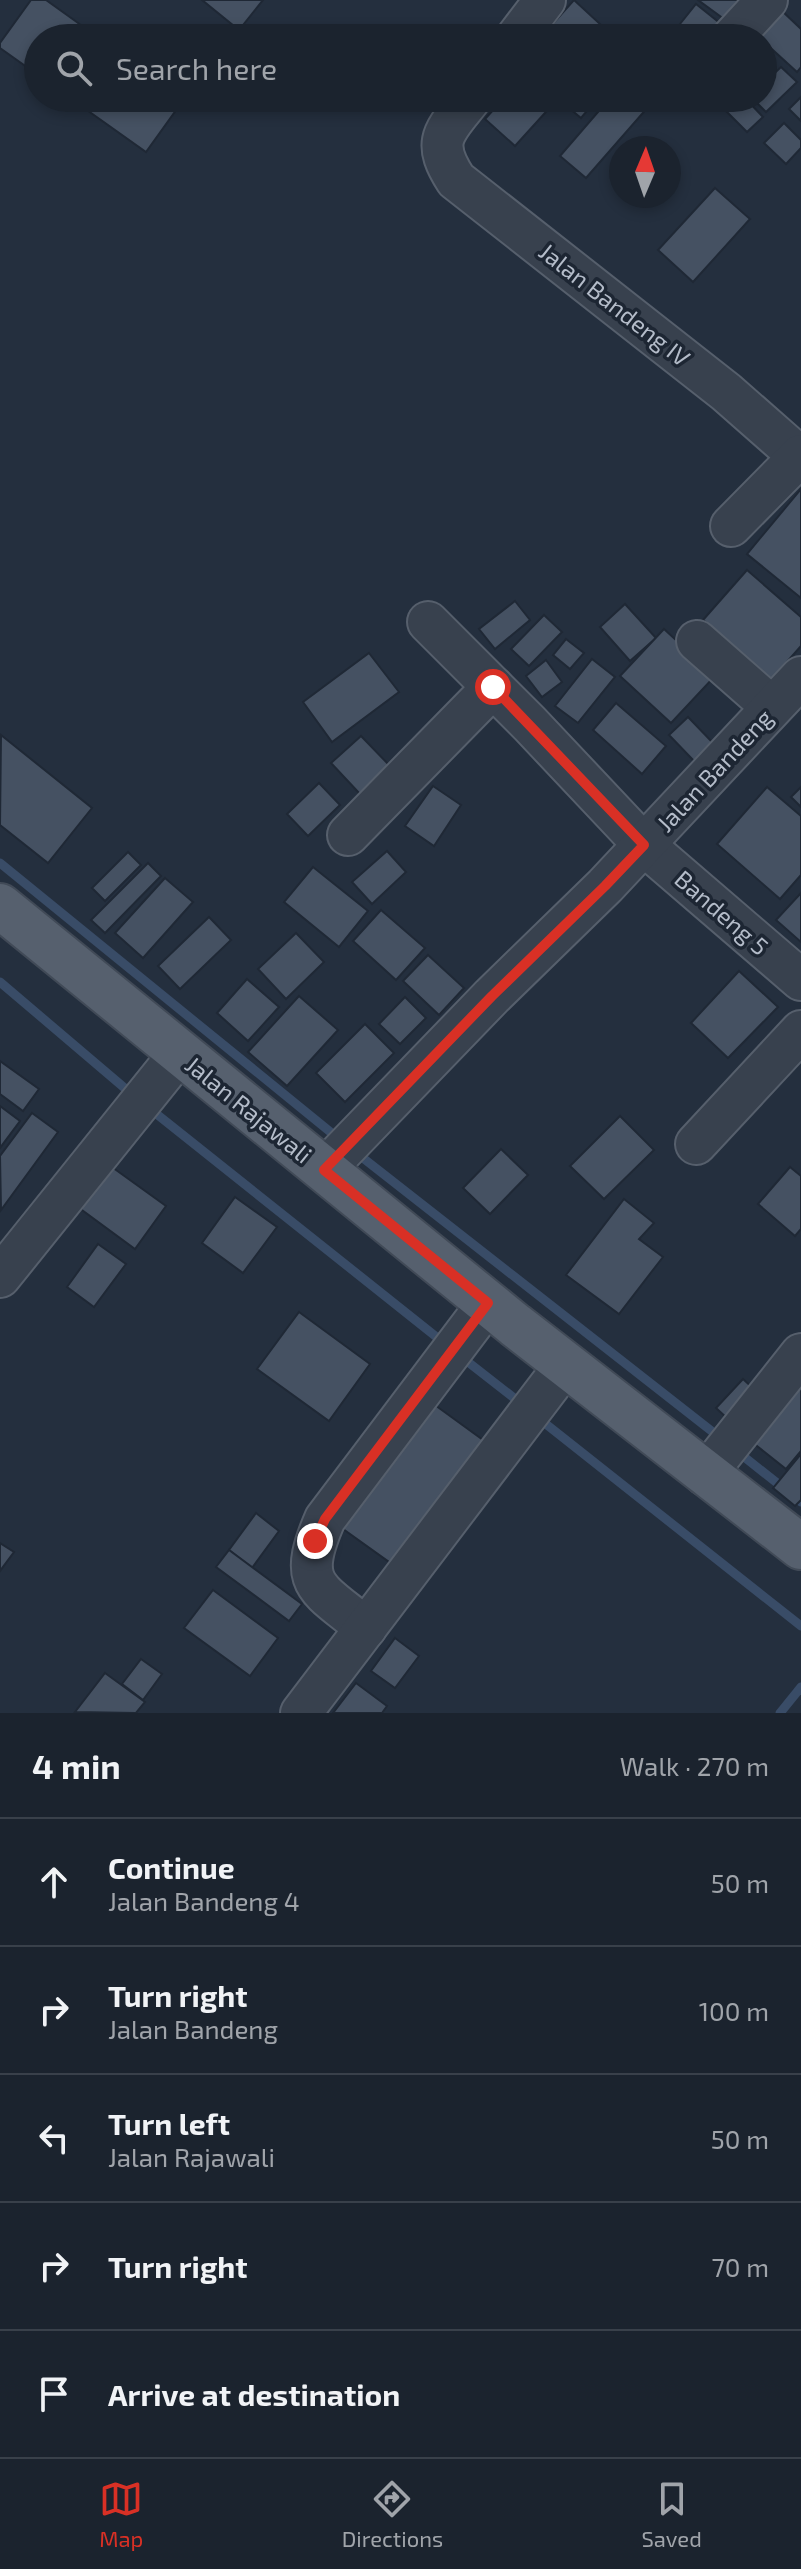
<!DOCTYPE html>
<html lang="en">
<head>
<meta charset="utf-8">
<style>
	:root { --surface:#1b232e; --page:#282f3a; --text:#f1f3f6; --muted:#a0a4aa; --line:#39404a; --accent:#d93025 }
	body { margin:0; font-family:"Exo 2",sans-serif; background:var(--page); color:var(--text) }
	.compass { position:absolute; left:609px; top:136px; width:72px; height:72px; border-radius:50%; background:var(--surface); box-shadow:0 4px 12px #0003; rotate:2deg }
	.stop { position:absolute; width:24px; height:24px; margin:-18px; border:6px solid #d93025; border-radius:50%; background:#fff }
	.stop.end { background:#d93025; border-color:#fff; box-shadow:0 2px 8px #0008 }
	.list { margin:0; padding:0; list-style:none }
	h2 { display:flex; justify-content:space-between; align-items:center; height:104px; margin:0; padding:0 32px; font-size:34px }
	h2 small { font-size:26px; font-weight:400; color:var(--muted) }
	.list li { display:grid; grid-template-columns:52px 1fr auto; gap:24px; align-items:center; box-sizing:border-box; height:128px; padding:0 32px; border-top:2px solid var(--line) }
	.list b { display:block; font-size:30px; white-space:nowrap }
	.list p { margin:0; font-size:26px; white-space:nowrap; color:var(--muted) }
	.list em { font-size:26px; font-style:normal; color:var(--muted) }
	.icon { flex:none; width:44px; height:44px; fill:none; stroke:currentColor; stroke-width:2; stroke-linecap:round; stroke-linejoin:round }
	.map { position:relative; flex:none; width:801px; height:1713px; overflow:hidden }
	.search { position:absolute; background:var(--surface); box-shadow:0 4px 12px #0003; left:24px; right:24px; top:24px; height:88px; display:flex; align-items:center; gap:20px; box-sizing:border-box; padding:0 28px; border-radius:44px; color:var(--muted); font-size:30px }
	.sheet { height:744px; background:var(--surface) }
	nav { display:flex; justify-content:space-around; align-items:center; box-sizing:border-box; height:112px; border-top:2px solid var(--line); background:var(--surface); font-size:22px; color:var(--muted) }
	nav a { display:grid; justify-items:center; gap:4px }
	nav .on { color:var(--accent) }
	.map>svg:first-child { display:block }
</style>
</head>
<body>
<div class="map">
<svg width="801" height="1713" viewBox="0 0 801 1713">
	<rect width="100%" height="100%" fill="#242f3e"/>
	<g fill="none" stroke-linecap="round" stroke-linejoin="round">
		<!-- stream -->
		<g stroke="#394c67" stroke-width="9">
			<polyline points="0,863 339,1139"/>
			<polyline points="0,982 134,1096"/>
			<polyline points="149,1108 444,1343"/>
			<polyline points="354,1151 723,1440"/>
			<polyline points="459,1355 523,1405"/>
			<polyline points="537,1417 801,1626"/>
			<polyline points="738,1452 801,1502"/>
			<polyline points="780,1713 801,1687"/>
		</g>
	</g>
	<!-- building -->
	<g fill="#455162" stroke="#1f2835" stroke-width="2">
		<polygon points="31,0 46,0 99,38 38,38 38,75 0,48 0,43"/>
		<polygon points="202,0 263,0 239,30"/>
		<polygon points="574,0 600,24 587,38 540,38"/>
		<polygon points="698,0 758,0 739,30"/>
		<polygon points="696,4 731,32 726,38 688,38 676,29"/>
		<polygon points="781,10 801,29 801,67 797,72 763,41 763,38 757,35"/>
		<polygon points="781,67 797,82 766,112 752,98 763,98 763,84"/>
		<polygon points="801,97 801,121 789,109"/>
		<polygon points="70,98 182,98 184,99 146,152"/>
		<polygon points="504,98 548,98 554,103 515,146 485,119"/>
		<polygon points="557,98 598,98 581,118"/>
		<polygon points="610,98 656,98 586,178 560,156"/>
		<polygon points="713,98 745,98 763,117 747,132"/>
		<polygon points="784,123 801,140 801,148 786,164 764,143"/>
		<polygon points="715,188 750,219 693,282 658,250"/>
		<polygon points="801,489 801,598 747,554"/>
		<polygon points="747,570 801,617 801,646 771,680 703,620"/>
		<polygon points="515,601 530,620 495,649 479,629"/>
		<polygon points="625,604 656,638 630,661 600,627"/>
		<polygon points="544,615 562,632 529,666 511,649"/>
		<polygon points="664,629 715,676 671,723 620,676"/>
		<polygon points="566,639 584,653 570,669 553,655"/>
		<polygon points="369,653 399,692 332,742 303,702"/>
		<polygon points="592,659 615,677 578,723 555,706"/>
		<polygon points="546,660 562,682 542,697 526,676"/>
		<polygon points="616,703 666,746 642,774 593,730"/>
		<polygon points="688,717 714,744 695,762 669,735"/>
		<polygon points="1,735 92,808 48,863 0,825"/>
		<polygon points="361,736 390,766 360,794 331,763"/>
		<polygon points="319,783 340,805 308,836 287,814"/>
		<polygon points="433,786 461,805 434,846 405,826"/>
		<polygon points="767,787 801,816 801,875 780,899 717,844"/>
		<polygon points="801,787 801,807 791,797"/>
		<polygon points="387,851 406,872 372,904 352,882"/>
		<polygon points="128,852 141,865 105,901 92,888"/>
		<polygon points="148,863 161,876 105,933 91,920"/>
		<polygon points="313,867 368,911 339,947 284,902"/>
		<polygon points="165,878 193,902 143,958 115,933"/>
		<polygon points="801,893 801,942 776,920"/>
		<polygon points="381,910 425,948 396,980 353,941"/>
		<polygon points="209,917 231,940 180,989 158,966"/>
		<polygon points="296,933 324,962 286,999 258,969"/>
		<polygon points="428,955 464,988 439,1015 403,981"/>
		<polygon points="739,971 778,1007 728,1058 691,1023"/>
		<polygon points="247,979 279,1007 248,1041 217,1013"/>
		<polygon points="299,996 338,1030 287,1086 248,1052"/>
		<polygon points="405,997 426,1018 400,1044 379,1024"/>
		<polygon points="365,1024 394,1053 345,1102 316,1073"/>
		<polygon points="0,1061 39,1089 23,1111 0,1094"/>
		<polygon points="0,1106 20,1121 0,1148"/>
		<polygon points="32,1113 58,1132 1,1210 0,1156"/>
		<polygon points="620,1116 654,1150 604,1199 570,1166"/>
		<polygon points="501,1149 528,1175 490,1214 463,1188"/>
		<polygon points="98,1157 166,1206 135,1249 67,1199"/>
		<polygon points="790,1167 801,1176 801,1229 795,1236 758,1204"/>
		<polygon points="235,1197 277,1227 243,1273 202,1243"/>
		<polygon points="624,1199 654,1223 639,1239 663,1257 619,1314 566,1275"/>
		<polygon points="98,1244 126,1264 94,1307 67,1287"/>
		<polygon points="299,1312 370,1364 329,1421 257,1369"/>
		<polygon points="801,1371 801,1451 786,1469 743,1435"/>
		<polygon points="743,1379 755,1390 728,1419 716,1408"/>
		<polygon points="428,1400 483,1440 392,1564 336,1524"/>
		<polygon points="801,1454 801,1500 795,1506 773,1488"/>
		<polygon points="256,1513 279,1531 252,1568 229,1550"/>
		<polygon points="0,1543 14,1552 0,1571"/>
		<polygon points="229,1550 302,1604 289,1621 216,1567"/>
		<polygon points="213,1590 278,1638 250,1676 184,1628"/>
		<polygon points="395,1638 419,1656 395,1688 371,1671"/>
		<polygon points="141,1659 162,1674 143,1700 122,1684"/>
		<polygon points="105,1673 145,1702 136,1713 75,1712"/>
		<polygon points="356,1683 387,1706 382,1713 333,1713"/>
	</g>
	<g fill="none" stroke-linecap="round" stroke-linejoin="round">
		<!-- minor casing -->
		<g stroke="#565f6c" stroke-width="44">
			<g id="minor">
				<polyline points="516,38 545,0"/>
				<polyline points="732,38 767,0"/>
				<path d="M 471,98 C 445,131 430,140 456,180 L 726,392 L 801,458"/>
				<polyline points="731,526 801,455"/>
				<polyline points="428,622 530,724 644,845 801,980"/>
				<polyline points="697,641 772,707"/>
				<polyline points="348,835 493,687"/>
				<polyline points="696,1144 801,1031"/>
				<polyline points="324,1170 492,996 605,886 801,677"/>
				<polyline points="0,1277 180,1053"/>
				<polyline points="705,1475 801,1354"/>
				<path d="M 366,1628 C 317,1587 296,1586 325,1519 L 488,1303"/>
				<polyline points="301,1713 566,1364"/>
			</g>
		</g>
		<!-- major casing -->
		<g stroke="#414a57" stroke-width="48">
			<polyline id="major" points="0,906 515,1325 801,1547"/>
		</g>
		<!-- minor -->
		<use href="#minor" stroke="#38414e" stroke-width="40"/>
		<!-- major -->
		<use href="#major" stroke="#56606e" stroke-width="44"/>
	</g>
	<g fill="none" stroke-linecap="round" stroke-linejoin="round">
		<!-- route -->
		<polyline stroke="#d93025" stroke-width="10" points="315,1541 325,1519 488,1303 324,1170 492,996 605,886 644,845 493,687"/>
	</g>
	<g text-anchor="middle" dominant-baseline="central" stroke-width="7" stroke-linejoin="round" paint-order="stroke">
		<!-- street labels -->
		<g font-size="24" fill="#b4bcc9" stroke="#1d2633">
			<text transform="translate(615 304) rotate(38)">Jalan Bandeng IV</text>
			<text transform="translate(714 770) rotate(-47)">Jalan Bandeng</text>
			<text transform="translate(722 912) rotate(41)">Bandeng 5</text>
			<text transform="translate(249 1109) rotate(39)">Jalan Rajawali</text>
		</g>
	</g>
</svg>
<svg class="compass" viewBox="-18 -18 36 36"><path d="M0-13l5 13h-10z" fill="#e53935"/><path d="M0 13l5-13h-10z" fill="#a0a4aa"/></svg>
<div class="stop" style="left:493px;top:687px"></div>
<div class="stop end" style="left:315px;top:1541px"></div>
<div class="search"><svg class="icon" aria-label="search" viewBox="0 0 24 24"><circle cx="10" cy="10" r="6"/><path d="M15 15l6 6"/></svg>Search here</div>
</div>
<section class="sheet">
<h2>4 min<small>Walk · 270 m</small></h2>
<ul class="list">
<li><svg class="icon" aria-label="ahead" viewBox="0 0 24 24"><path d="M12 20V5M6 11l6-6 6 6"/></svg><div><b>Continue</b><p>Jalan Bandeng 4</p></div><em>50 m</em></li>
<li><svg class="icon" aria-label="right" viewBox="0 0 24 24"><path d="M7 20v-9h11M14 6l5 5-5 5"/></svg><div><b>Turn right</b><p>Jalan Bandeng</p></div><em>100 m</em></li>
<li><svg class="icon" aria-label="left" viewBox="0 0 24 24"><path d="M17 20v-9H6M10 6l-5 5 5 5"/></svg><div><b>Turn left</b><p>Jalan Rajawali</p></div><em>50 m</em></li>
<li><svg class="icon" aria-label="right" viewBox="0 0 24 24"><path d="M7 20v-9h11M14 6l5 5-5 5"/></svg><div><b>Turn right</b></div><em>70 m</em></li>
<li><svg class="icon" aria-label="arrive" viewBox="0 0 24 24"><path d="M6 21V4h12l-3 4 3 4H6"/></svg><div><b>Arrive at destination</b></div></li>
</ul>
</section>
<nav>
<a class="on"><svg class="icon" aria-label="map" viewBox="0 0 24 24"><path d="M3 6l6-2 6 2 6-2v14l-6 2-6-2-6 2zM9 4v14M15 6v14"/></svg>Map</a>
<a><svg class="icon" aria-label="directions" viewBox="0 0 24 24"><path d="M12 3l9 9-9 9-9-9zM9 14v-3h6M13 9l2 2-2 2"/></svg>Directions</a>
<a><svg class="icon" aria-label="saved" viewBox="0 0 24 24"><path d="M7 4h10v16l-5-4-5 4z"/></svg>Saved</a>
</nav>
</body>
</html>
